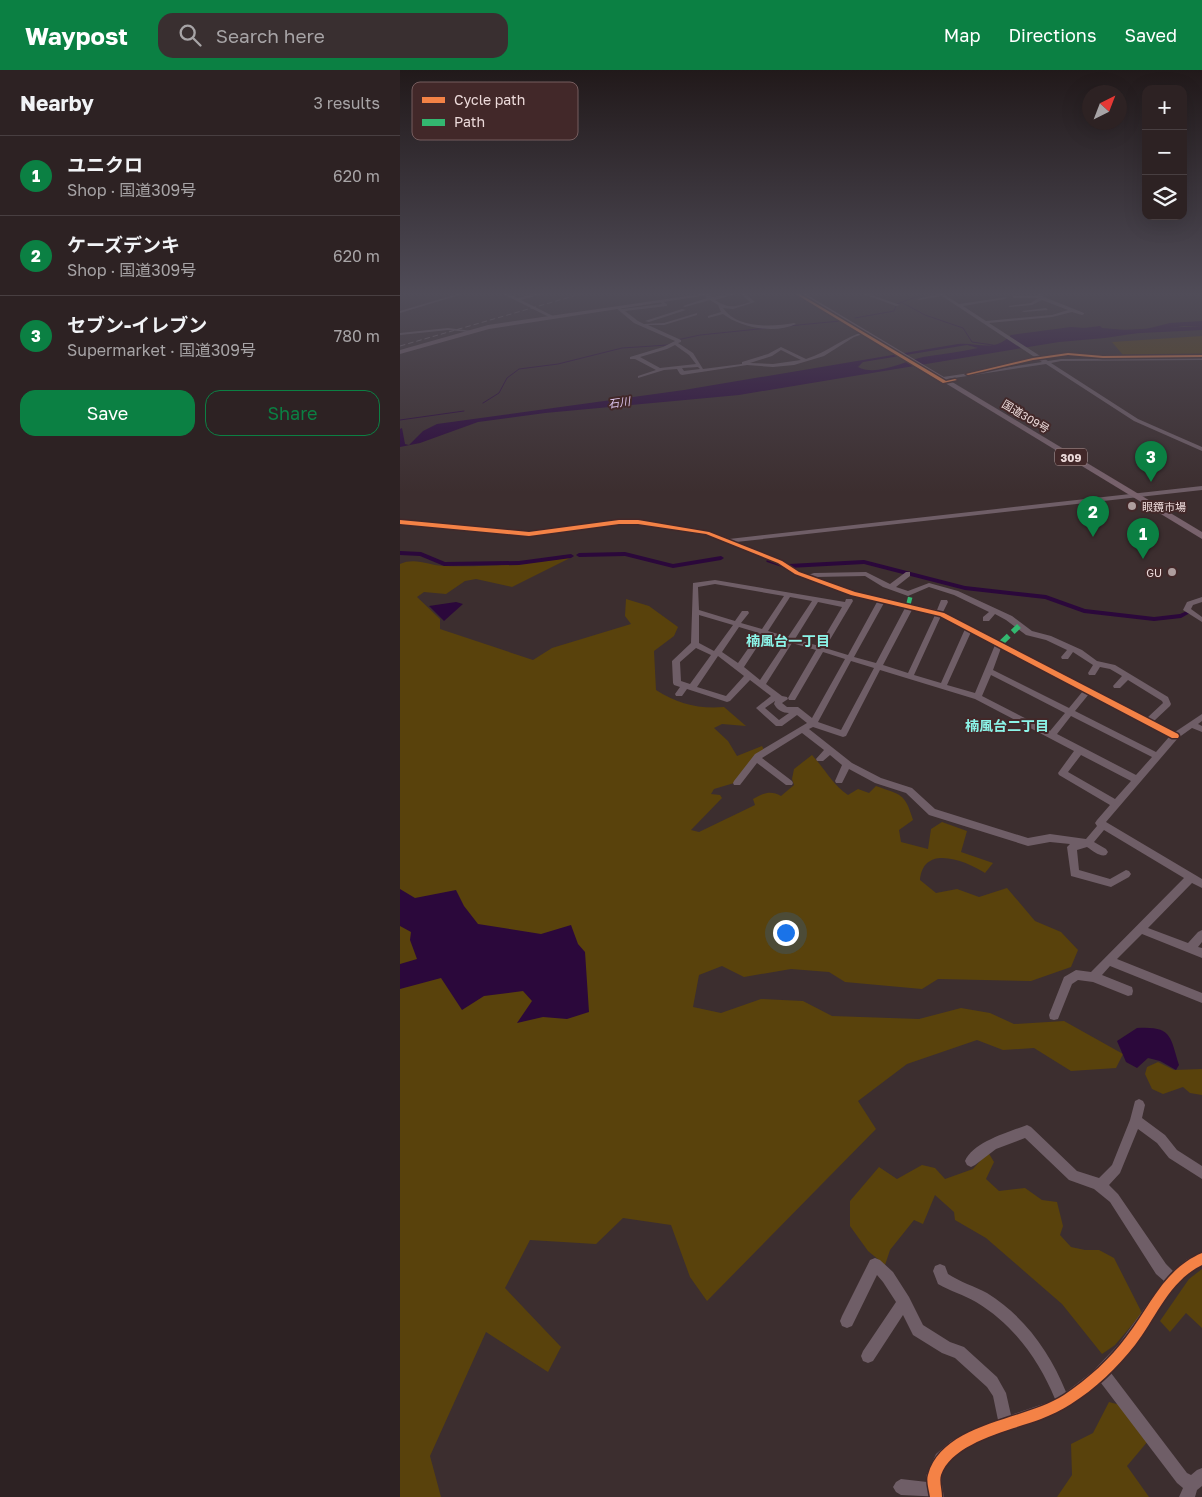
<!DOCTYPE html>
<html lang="en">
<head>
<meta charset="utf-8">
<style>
	:root { --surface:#2d2223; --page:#392f30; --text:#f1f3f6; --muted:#a7a4a6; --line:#483f41; --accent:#0b8043 }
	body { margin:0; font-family:"Golos Text","Noto Sans JP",sans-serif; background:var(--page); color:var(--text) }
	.controls { position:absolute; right:15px; top:15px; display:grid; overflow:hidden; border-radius:10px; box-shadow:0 5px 20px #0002 }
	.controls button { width:45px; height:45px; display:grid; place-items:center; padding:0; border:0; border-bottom:1px solid var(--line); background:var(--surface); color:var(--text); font:25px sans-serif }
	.compass { position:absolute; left:682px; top:15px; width:45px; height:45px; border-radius:50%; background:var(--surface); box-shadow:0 5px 20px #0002; rotate:42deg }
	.you { position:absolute; left:385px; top:862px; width:18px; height:18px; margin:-12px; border:4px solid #fff; border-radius:50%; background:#1a73e8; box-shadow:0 0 0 8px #1a73e833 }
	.badge { display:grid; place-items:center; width:32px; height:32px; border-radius:50%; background:var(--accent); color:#fff; font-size:16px; font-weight:700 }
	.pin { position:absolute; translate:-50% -41px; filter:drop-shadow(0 1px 2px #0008) }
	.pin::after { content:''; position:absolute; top:26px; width:18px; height:15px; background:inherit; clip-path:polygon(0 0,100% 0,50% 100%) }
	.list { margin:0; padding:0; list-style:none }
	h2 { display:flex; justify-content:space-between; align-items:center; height:65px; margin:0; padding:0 20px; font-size:21px }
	h2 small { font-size:16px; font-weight:400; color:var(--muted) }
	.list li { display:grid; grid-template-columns:32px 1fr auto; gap:15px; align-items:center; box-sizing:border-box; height:80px; padding:0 20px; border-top:1px solid var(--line) }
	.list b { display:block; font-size:19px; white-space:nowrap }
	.list p { margin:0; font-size:16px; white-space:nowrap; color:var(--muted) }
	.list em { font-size:16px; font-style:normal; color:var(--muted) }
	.actions { display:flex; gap:10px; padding:15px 20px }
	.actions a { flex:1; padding:11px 0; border:1px solid var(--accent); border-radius:15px; text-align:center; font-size:18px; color:var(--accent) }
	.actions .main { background:var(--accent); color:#fff }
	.icon { flex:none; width:28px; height:28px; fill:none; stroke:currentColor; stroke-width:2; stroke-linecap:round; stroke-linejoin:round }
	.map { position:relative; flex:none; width:802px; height:1427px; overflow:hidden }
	header { display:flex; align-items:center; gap:30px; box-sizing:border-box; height:70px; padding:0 25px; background:var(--accent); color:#fff }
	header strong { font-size:24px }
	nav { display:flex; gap:28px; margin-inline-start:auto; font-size:18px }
	.search { width:350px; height:45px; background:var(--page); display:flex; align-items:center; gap:12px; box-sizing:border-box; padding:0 18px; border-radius:15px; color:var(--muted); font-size:19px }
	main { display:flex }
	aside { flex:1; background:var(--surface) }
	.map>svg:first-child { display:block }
</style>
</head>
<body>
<header>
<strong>Waypost</strong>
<div class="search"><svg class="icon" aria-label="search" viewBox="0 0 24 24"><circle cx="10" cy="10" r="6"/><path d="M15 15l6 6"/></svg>Search here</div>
<nav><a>Map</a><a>Directions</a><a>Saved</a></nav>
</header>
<main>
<aside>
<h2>Nearby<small>3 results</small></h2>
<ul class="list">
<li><span class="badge">1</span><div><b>ユニクロ</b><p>Shop · 国道309号</p></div><em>620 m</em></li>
<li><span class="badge">2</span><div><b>ケーズデンキ</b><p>Shop · 国道309号</p></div><em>620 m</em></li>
<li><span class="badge">3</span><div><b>セブン-イレブン</b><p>Supermarket · 国道309号</p></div><em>780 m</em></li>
</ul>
<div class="actions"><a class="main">Save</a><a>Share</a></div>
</aside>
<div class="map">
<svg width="802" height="1427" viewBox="0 0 802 1427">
	<rect width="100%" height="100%" fill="#3c2e2f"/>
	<!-- green -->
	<g fill="#59420c">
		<polygon points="802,266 802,285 723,285 712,272"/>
		<path d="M 172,487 L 112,517 L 76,509 L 65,511 L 46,524 L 24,522 L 17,527 L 40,549 L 40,559 L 133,590 L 152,578 L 231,554 L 225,546 L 226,529 L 249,536 L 278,557 L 274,566 L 254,581 L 256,620 C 278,634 298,639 324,637 L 346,656 L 322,654 L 314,658 L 328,671 L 337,686 L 362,676 L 364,680 L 334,713 L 314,719 L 311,724 L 320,725 L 322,728 L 291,760 L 299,762 L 355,735 L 353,729 C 363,723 371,720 381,726 L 394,715 L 392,709 L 394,699 L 412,685 C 425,699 432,714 448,725 L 458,719 L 469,723 L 476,716 C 501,725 505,723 513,750 L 499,760 L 501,772 L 528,779 L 531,759 L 542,752 L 567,761 L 561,782 L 593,793 L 585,803 C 567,791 523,773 520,810 L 536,823 L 557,819 L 579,827 L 607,818 L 635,851 L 661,862 L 678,880 L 671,897 L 631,911 L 538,909 L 522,919 L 445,912 L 429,902 L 391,899 L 344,907 L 322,896 L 299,905 L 293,937 L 321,943 L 361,929 L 403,931 L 432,946 L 519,949 L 561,938 L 590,943 L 614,954 L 664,951 L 723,984 L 716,998 L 671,1001 L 634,978 L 603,980 L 577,970 L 507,994 L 458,1031 L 476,1059 L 307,1231 L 290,1207 L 271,1155 L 223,1148 L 196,1174 L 130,1170 L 105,1218 L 161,1277 L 148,1302 L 86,1262 L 30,1386 L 41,1427 L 0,1427 L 0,494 C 16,487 29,496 45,496 C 87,497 131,494 172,487 Z"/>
		<polygon points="758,992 774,1000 802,999 802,1025 790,1023 783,1017 763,1024 752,1019 745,1004 747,997"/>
		<polygon points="588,1082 594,1092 586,1109 599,1121 625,1118 642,1130 657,1132 663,1156 660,1165 671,1177 685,1180 699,1180 714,1188 742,1243 715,1275 702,1284 662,1234 586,1168 555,1150 554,1142 535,1125 523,1154 514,1150 490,1180 485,1195 468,1181 450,1156 450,1131 479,1097 497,1109 522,1095 535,1098 545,1109 573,1099"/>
		<polygon points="802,1199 802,1258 786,1243 770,1262 760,1251 789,1209"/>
		<polygon points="709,1332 724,1336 748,1371 727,1396 749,1427 657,1427 672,1405 671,1374 693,1363"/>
	</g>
	<!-- water -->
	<g fill="#2b083b" fill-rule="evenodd">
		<path d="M 802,251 L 802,256 L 784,256 L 705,268 L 659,272 L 339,325 L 145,343 L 78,352 L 20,373 L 0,377 L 0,359 L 2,358 L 5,374 L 9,375 L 23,361 L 37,354 L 284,320 L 558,274 C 577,272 594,283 611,265 L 671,257 L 684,258 L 700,256 L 702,258 L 738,261 L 770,253 ZM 567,275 L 578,278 C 560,282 541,284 523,287 C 505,291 476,307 458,297 L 463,292 Z"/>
		<polygon points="56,532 63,534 44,551 29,536"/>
		<polygon points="0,819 15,828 56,820 64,836 78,854 141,864 171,855 178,874 185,882 189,942 167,949 143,947 117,953 132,931 123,921 84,926 62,940 41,908 0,919 0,894 17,889 10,870 11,862 0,856"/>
		<path d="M 737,958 C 772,956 770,966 779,995 L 776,1000 L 760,991 L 748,988 L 737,998 L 726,992 L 717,971 Z"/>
	</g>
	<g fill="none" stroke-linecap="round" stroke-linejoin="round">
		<!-- stream -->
		<g stroke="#2b083b" stroke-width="1">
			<polyline points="501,232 525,245 563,258 572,272 593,275"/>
			<polyline points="455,248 494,241 497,234 527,223"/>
			<polyline points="388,256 440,251"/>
			<polyline points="277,270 300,265 368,258"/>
			<polyline points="83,333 99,323 107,308 119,299 158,294 222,278 268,275"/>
			<polyline points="0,350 64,341"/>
		</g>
		<!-- canal -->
		<g fill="#2b083b" fill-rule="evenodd">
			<polygon points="0,481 21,482 45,492 119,491 171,484 174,486 171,488 119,495 44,496 20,486 0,485"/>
			<polygon points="225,482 273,494 321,486 324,488 321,490 273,498 225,486 179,487 176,485 179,483"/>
			<polygon points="369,489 384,494 385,495 382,497 367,492 366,491"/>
			<polygon points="464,490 565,516 646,525 685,539 754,547 780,544 787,541 790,543 781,548 754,551 684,543 645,529 565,520 464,494 389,498 386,496 389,494"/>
		</g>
		<!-- river -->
		<polygon fill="#2b083b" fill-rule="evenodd" points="802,256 802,260 680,266 676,264 680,262"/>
		<!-- minor -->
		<g fill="#6f5e67" fill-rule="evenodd">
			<polygon points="61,223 66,223 0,243 0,241"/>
			<polygon points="101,223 106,223 118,228 137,223 142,223 142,224 121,230 155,247 151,248"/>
			<path d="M 333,223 L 339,223 L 315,230 C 329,239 335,237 350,232 L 340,223 L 344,223 L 355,232 L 333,239 L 323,238 C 337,259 373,257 394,253 L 396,254 C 375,264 341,258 323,244 L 308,248 L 308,246 L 321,242 L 318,235 L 310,230 L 285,237 L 283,236 L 307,228 L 304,224 L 308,224 L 313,227 Z"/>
			<polygon points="461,223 466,223 500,235 496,236"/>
			<polygon points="538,223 542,223 559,234 607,227 605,229 563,236 586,251 652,245 668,240 642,230 632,235 610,237 608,236 631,233 638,228 614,228 612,226 638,226 636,223 640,223 644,227 684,243 684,244 682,245 672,242 652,247 589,253 648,291 661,289 802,288 802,290 661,291 651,293 738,349 802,377 802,381 734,351 646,294 541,310 541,308 543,307 642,292 542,226 519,230 517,229 539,224"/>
			<path d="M 262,231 L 267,234 L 267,236 L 225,241 L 238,251 L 244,254 L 264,253 L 297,243 L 297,245 L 264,255 L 248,255 L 281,270 L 281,272 L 278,273 L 293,283 L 303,299 L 342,294 L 342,292 L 368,284 L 381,277 L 406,289 C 428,282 445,266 467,261 L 469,262 L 454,267 L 424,286 L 394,295 L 373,297 L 347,295 L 282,305 L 280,304 L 277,299 L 264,300 L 238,308 L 238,306 L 256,300 L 235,289 L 230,289 L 230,287 L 263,277 L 275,271 L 234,253 L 216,238 L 218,237 L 222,239 L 262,234 L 260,232 ZM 275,275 L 289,285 L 296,294 L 260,298 L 240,287 L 267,279 ZM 381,280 L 401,290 L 373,294 L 350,293 L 372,286 ZM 298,297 L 300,299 L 284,301 L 282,298 Z"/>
			<polygon points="646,238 648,240 624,242 622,241"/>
			<polygon points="282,239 286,240 249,252 245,251"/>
			<polygon points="48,258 72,261 70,262 48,260 0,265 0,263"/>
			<path d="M 802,416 L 802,420 L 336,472 L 382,491 L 399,502 L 408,505 L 414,503 L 466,502 L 490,514 L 506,502 L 510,502 L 510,506 L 496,517 L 508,521 L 529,513 L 558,521 L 612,546 L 632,561 L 651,566 L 682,580 L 697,591 L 715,595 L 768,627 L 771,634 L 770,636 L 754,651 L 775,662 L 802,644 L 802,651 L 798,654 L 802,656 L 802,662 L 792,658 L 778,668 L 706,752 L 802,809 L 802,818 L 792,813 L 748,858 L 788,873 L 798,862 L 802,860 L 802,872 L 798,877 L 802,878 L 802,888 L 742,864 L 717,889 L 802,923 L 802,933 L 710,896 L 702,905 L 732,917 L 733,921 L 732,925 L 728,926 L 693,912 L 678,910 L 672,914 L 658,949 L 654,950 L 650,949 L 649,945 L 664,907 L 676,900 L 691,902 L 784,808 L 704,760 L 694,772 L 706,779 L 708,782 L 706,785 C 700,787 693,781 687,777 L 677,780 L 679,800 L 710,809 L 726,800 L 729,801 L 731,804 L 729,807 L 711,817 L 671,806 L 667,777 L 670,774 L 650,772 L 628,776 L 529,745 L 506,723 L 475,713 L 449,699 L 442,713 L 436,713 L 435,711 L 442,695 L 430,685 L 423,691 L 417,691 L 416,689 L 424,680 L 402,663 L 362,688 L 392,711 L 393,713 L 392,715 L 386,715 L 357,693 L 340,715 L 334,715 L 333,713 L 334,711 L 355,684 L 407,653 L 397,645 L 382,656 L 376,656 L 356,638 L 371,626 L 350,610 L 330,631 L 327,632 L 287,619 L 282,626 L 276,626 L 275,624 L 280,617 L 274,615 L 273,613 L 272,591 L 291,573 L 293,513 L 315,510 L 445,532 L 446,529 L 452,529 L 453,531 L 425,578 L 448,585 L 477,532 L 451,526 L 395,504 L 378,493 L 306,465 L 238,454 L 219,454 L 129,466 L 0,454 L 0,450 L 129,462 L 219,450 L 238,450 L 307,461 L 329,469 ZM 465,506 L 483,517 L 508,526 L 529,517 L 554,525 L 589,542 L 583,547 L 583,551 L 589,551 L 595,544 L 606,550 L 626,565 L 646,570 L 667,580 L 661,587 L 662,589 L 668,589 L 673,582 L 676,584 L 693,595 L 688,603 L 689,605 L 695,605 L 700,597 L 710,599 L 722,606 L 713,616 L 714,618 L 720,618 L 728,610 L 762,631 L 763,633 L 747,648 L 543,542 L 548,532 L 547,530 L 541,530 L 537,540 L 455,522 L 415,507 ZM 315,514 L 384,526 L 362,559 L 341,553 L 349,543 L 348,541 L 342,541 L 335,551 L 299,540 L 298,517 ZM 390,527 L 412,531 L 388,567 L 368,561 ZM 418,532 L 442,537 L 419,576 L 395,569 ZM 484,533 L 505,538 L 476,593 L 454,587 ZM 512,540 L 535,545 L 508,603 L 483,595 ZM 299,545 L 333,555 L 314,581 L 299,573 ZM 541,546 L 565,559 L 541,613 L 514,605 ZM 339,557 L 359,563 L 338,593 L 322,582 ZM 571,562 L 595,575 L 575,623 L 547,615 ZM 365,565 L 386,571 L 360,610 L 344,597 ZM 392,573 L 416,580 L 388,628 L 389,630 L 395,630 L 423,582 L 445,589 L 412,648 L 398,637 L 387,637 L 382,633 L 388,629 L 387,627 L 382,626 L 366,614 ZM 296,578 L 311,585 L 290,614 L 281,611 L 280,592 ZM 601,578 L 683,621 L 669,638 L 593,600 ZM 318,586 L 344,606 L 326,626 L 297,617 ZM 451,591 L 474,598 L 441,660 L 418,652 ZM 480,600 L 575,629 L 674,681 L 658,703 L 659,705 L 710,735 L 697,750 L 695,753 L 697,756 L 686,769 L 650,764 L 628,768 L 535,739 L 512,718 L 481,708 L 452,693 L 409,659 L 413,657 L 443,667 L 446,666 ZM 591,605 L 665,643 L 650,661 L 582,626 ZM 689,624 L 769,667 L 756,682 L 675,641 ZM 375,631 L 374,634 C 377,640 383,643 389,643 L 379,650 L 365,638 ZM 671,646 L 752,687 L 736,705 L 657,664 ZM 681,685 L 731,711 L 715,729 L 668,702 Z"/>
			<polygon points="802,527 802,532 793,535 791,539 802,547 802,552 783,540 787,532"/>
			<path d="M 739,1029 L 743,1031 L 745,1035 L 742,1048 L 765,1065 L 777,1080 L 802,1096 L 802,1109 L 769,1088 L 757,1073 L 738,1059 L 720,1103 L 709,1115 L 718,1124 L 766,1194 L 773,1201 L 786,1190 L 802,1182 L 802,1196 C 773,1210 759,1242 742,1267 C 733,1280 723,1292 711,1303 L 787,1403 L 791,1405 L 797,1400 L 802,1398 L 802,1416 L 797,1420 L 795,1427 L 779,1427 L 783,1418 L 777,1413 L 701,1313 C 683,1328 665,1340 643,1349 C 612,1362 570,1367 547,1394 C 539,1404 542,1415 544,1427 L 501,1425 L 496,1422 L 493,1417 L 496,1412 L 501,1409 L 527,1412 L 526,1406 L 536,1384 L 551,1371 L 571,1361 L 598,1350 L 593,1326 L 587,1317 L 555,1288 L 542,1283 L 513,1265 L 503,1245 L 473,1291 L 468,1293 L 463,1291 L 461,1286 L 463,1281 L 496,1232 L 483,1212 L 477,1205 L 452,1256 L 447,1258 L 442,1256 L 440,1251 L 442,1246 L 470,1190 L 475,1188 L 480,1190 L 493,1202 L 509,1227 L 523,1255 L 550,1272 L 564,1277 L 597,1307 L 606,1323 L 611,1345 L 652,1331 L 655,1329 C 639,1290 613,1254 576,1232 C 564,1225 550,1221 538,1214 L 533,1201 L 535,1196 L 540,1194 L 545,1196 L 548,1204 C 560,1212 574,1216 587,1223 C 624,1246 650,1282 666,1322 L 692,1302 L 718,1275 L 764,1211 L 756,1204 L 710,1132 L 694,1119 L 669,1110 L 625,1068 L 596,1079 L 575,1095 L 571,1097 L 567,1095 L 565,1091 C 573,1072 609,1062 627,1055 L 631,1057 L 677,1101 L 699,1108 L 712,1095 L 730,1050 L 735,1031 Z"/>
		</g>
		<!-- highway -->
		<g fill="#78626c" fill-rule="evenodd">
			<polygon points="308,223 321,223 89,259 0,284 0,280 88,255"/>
			<polygon points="397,223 404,223 802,462 802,469"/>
		</g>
		<!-- rail -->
		<polyline stroke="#786a6f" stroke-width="1" stroke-dasharray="5.5 3" stroke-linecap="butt" points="0,276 184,223"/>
		<!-- quiet-far1 -->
		<polyline stroke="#33b770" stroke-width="4.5" stroke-dasharray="9 4.5" stroke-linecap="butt" points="508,536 511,524"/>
		<!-- quiet -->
		<polyline stroke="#33b770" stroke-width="5.5" stroke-dasharray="12 5.5" stroke-linecap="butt" points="600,574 619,556"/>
		<!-- cycleway casing -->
		<g stroke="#422829" stroke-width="3">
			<g id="cycleway">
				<polygon points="394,223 398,223 546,311 555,309 557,310 543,313"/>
				<polygon points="668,283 703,286 802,285 802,287 703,288 668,285 633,290 568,305 566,304 633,288"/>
				<polygon points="0,450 129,462 219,450 238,450 309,462 382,491 399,502 455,522 544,543 778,664 779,666 778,668 772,668 540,546 451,525 395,504 378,493 306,464 238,454 219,454 129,466 0,454"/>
				<path d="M 802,1183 L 802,1195 C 769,1211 756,1248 735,1275 C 717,1298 695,1319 671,1334 C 662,1340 651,1345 641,1349 C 612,1360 552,1372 541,1405 C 539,1411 542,1420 542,1427 L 530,1427 C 529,1420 526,1411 528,1405 C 543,1352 624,1351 664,1325 C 688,1309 710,1289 727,1266 C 751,1235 764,1199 802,1183 Z"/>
			</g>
		</g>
		<!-- cycleway -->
		<use href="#cycleway" fill="#f48246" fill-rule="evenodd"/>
	</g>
	<!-- sky -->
	<linearGradient id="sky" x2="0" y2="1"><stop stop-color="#21191a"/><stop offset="0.53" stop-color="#504c58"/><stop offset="1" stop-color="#504c58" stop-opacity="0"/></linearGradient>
	<rect width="802" height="422" fill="url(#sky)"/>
	<!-- markers -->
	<g fill="#ae9e9e" stroke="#422829" stroke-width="2">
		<circle cx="732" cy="436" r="5"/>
		<circle cx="772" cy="502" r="5"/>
	</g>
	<g text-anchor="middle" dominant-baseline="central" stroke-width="4" stroke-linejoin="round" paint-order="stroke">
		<!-- far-water labels -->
		<g font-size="11" font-style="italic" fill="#dec6f0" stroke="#422829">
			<text transform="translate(219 332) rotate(-8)">石川</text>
		</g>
		<!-- far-street labels -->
		<g font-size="11" fill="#ecdada" stroke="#422829">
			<text transform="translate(626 346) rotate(31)">国道309号</text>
		</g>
		<!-- shield labels -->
		<rect fill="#422829" stroke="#b9a5a5" stroke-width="1" x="655" y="378.5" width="32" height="17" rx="4"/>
		<g font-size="11" font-weight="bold" fill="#ecdada">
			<text x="671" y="387">309</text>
		</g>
		<!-- far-poi labels -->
		<g font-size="11" fill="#ecdada" stroke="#422829" text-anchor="start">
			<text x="742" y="436">眼鏡市場</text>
			<text x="762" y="502" text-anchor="end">GU</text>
		</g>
		<!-- neighbourhood labels -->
		<g font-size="14" font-weight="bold" fill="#8bf4e8" stroke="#422829">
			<text x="388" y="570">楠風台一丁目</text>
			<text x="607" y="655">楠風台二丁目</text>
		</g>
	</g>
	<!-- legend -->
	<rect x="12" y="12" width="166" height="58" rx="8" fill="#422829" stroke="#755d5e" stroke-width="1"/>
	<rect x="22" y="27" width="23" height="6" fill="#f48246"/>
	<rect x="22" y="49" width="23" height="7" fill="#33b770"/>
	<g font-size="14" fill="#ecdada">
		<text x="54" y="35">Cycle path</text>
		<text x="54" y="57">Path</text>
	</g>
</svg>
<div class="controls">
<button>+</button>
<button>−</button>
<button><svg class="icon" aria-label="layers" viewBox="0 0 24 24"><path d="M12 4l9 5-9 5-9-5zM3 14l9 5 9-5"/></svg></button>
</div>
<svg class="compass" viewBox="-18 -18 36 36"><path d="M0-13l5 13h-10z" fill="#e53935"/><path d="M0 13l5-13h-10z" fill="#a7a4a6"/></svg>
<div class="you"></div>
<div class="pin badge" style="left:743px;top:489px">1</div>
<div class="pin badge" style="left:693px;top:467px">2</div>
<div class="pin badge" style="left:751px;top:412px">3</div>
</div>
</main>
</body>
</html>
